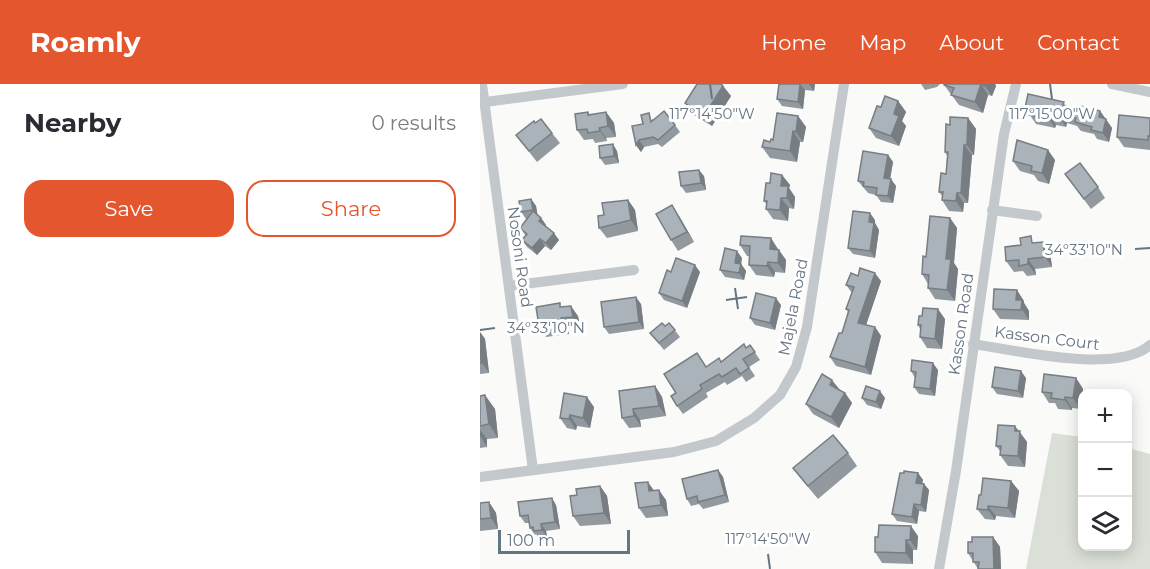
<!DOCTYPE html>
<html lang="en">
<head>
<meta charset="utf-8">
<style>
	:root { --surface:#fff; --page:#f7f7f7; --text:#2b2b33; --muted:#7c7c81; --line:#e1e1e2; --accent:#e4572e }
	body { margin:0; font-family:Montserrat,sans-serif; background:var(--page); color:var(--text) }
	.controls { position:absolute; right:18px; bottom:18px; display:grid; overflow:hidden; border-radius:12px; box-shadow:0 3px 15px #0003 }
	.controls button { width:54px; height:54px; display:grid; place-items:center; padding:0; border:0; border-bottom:2px solid var(--line); background:var(--surface); color:var(--text); font:30px sans-serif }
	.scale { position:absolute; left:18px; bottom:15px; width:132px; box-sizing:border-box; padding-left:6px; border:3px solid #657683; border-top:0; font-size:16px; line-height:21px; white-space:nowrap; color:#657683; -webkit-text-stroke:4px #fff; paint-order:stroke }
	.list { margin:0; padding:0; list-style:none }
	h2 { display:flex; justify-content:space-between; align-items:center; height:78px; margin:0; padding:0 24px; font-size:26px }
	h2 small { font-size:20px; font-weight:400; color:var(--muted) }
	.actions { display:flex; gap:12px; padding:18px 24px }
	.actions a { flex:1; padding:14px 0; border:2px solid var(--accent); border-radius:18px; text-align:center; font-size:21px; color:var(--accent) }
	.actions .main { background:var(--accent); color:#fff }
	.icon { flex:none; width:33px; height:33px; fill:none; stroke:currentColor; stroke-width:2; stroke-linecap:round; stroke-linejoin:round }
	.map { position:relative; flex:none; width:670px; height:485px; overflow:hidden }
	header { display:flex; align-items:center; gap:36px; box-sizing:border-box; height:84px; padding:0 30px; background:var(--accent); color:#fff }
	header strong { font-size:28px }
	nav { display:flex; gap:33px; margin-inline-start:auto; font-size:21px }
	main { display:flex }
	aside { flex:1; background:var(--surface) }
	.map>svg:first-child { display:block }
</style>
</head>
<body>
<header>
<strong>Roamly</strong>
<nav><a>Home</a><a>Map</a><a>About</a><a>Contact</a></nav>
</header>
<main>
<aside>
<h2>Nearby<small>0 results</small></h2>
<ul class="list">
</ul>
<div class="actions"><a class="main">Save</a><a>Share</a></div>
</aside>
<div class="map">
<svg width="670" height="485" viewBox="0 0 670 485">
	<rect width="100%" height="100%" fill="#fafaf8"/>
	<!-- green -->
	<polygon fill="#dadfd7" points="572,349 602,353 602,462 648,462 648,364 670,370 670,485 546,485"/>
	<g fill="none" stroke-linecap="round" stroke-linejoin="round">
		<!-- minor -->
		<g stroke="#c3c8cc" stroke-width="10">
			<polyline points="2,0 53,386"/>
			<polyline points="632,0 670,8"/>
			<polyline points="5,18 143,0"/>
			<polyline points="512,126 557,132"/>
			<polyline points="29,202 154,186"/>
			<path d="M 493,260 C 536,266 636,291 670,261"/>
			<polyline points="0,393 194,368 236,357 274,334 300,311 316,283 327,243 364,0"/>
			<polyline points="459,485 476,387 524,50 536,0"/>
		</g>
	</g>
	<!-- wall -->
	<g fill="#929a9f">
		<polygon points="299,0 335,0 334,7 325,6 323,25 302,22 297,15"/>
		<polygon points="441,0 460,0 457,3 445,6"/>
		<polygon points="464,0 515,0 516,2 512,12 508,11 503,29 479,21 464,1"/>
		<polygon points="243,2 251,12 232,42 212,30 205,19"/>
		<polygon points="418,17 426,28 422,37 426,42 419,62 396,54 389,44 401,23"/>
		<polygon points="586,22 599,25 620,27 632,44 629,58 617,55 614,50 601,47 597,42 587,39 586,43 576,41 575,44 556,40 545,24"/>
		<polygon points="108,28 110,31 126,28 134,39 136,53 126,54 127,57 115,59 113,55 104,56 97,46"/>
		<polygon points="318,32 326,43 323,58 320,58 317,78 290,74 282,63 293,56"/>
		<polygon points="488,34 496,45 494,71 492,71 488,119 484,119 483,128 469,127 462,116 463,113 459,108 466,90 467,72 465,68 470,41"/>
		<polygon points="670,34 670,66 644,63 637,53"/>
		<polygon points="173,35 195,41 200,48 182,63 178,60 164,63 161,68 156,61 163,40"/>
		<polygon points="55,39 72,49 80,59 57,78 36,51"/>
		<polygon points="137,67 139,79 125,81 120,74"/>
		<polygon points="408,71 413,78 410,95 416,102 413,119 401,118 396,111 388,109 378,97"/>
		<polygon points="575,76 569,100 558,97 554,91 540,87 533,77"/>
		<polygon points="585,90 618,103 625,114 611,125"/>
		<polygon points="302,91 310,101 309,104 315,113 314,125 309,124 308,137 293,135 286,125 287,121 284,117 290,99"/>
		<polygon points="224,92 226,106 206,109 201,102"/>
		<polygon points="51,115 56,122 57,131 61,134 66,141 65,142 79,156 71,166 65,162 57,171 47,163 42,156 46,152 40,144 47,135 46,135 41,128"/>
		<polygon points="148,116 155,126 158,147 127,154 119,144 124,131"/>
		<polygon points="199,132 214,158 198,167 191,156"/>
		<polygon points="470,134 477,144 474,179 478,185 475,217 455,215 448,204 448,200 442,190"/>
		<polygon points="395,136 395,139 399,146 395,174 373,170 368,164"/>
		<polygon points="556,159 570,168 572,183 555,185 556,191 547,192 543,187 534,188 526,177"/>
		<polygon points="260,161 298,165 298,166 306,176 305,189 295,188 294,193 276,191 269,181 270,172 267,172"/>
		<polygon points="262,174 261,180 266,187 264,196 245,193 240,186"/>
		<polygon points="191,188 220,188 207,224 184,216 179,209"/>
		<polygon points="378,192 401,197 386,241 395,243 401,252 391,291 356,282 350,273 362,249 368,228 366,225 372,209 366,201"/>
		<polygon points="544,217 544,219 549,227 549,236 520,235 513,225"/>
		<polygon points="161,220 164,245 129,250 124,243"/>
		<polygon points="301,221 295,246 275,241 270,234"/>
		<polygon points="82,223 98,232 100,243 88,244 89,250 66,253 59,242"/>
		<polygon points="465,235 462,265 447,264 440,253 440,245 438,241"/>
		<polygon points="189,239 200,253 184,266 170,249 185,242"/>
		<polygon points="0,248 5,255 9,289 0,290"/>
		<polygon points="270,261 280,276 269,283 275,292 266,298 262,292 247,301 245,298 226,309 228,313 203,330 197,322 196,309 226,283 241,278"/>
		<polygon points="458,286 455,312 439,310 434,303 435,294 431,287"/>
		<polygon points="546,294 543,314 517,310 512,303"/>
		<polygon points="596,294 603,305 601,325 592,324 592,326 578,325 575,319 569,319 562,308"/>
		<polygon points="175,302 182,313 186,332 160,336 161,343 149,344 142,334"/>
		<polygon points="360,306 365,309 372,319 359,344 333,330 326,320"/>
		<polygon points="0,312 15,325 18,354 7,355 7,363 0,364"/>
		<polygon points="382,314 405,314 401,325 387,321"/>
		<polygon points="114,323 110,344 97,342 96,346 87,344 80,334"/>
		<polygon points="539,347 547,358 545,383 528,382 520,371 521,368 516,362"/>
		<polygon points="368,369 377,382 338,415 323,397 313,384"/>
		<polygon points="238,386 243,393 249,418 223,425 219,420 211,422 207,415"/>
		<polygon points="424,389 438,389 443,396 442,399 444,400 449,406 446,428 439,427 437,440 417,437 412,430"/>
		<polygon points="531,397 539,407 535,434 516,432 515,436 505,435 497,425 501,411"/>
		<polygon points="120,402 127,412 131,440 100,442 93,432 97,411"/>
		<polygon points="174,406 186,416 188,432 166,434 159,424"/>
		<polygon points="9,418 16,429 18,445 0,447 0,419"/>
		<polygon points="76,421 80,445 66,447 67,453 59,454 56,450 55,451 50,444 49,439 45,439 40,432"/>
		<polygon points="438,452 437,466 433,466 433,480 402,479 395,468 395,453"/>
		<polygon points="513,453 520,463 521,485 498,485 488,469 492,458"/>
	</g>
	<!-- shaded-wall -->
	<g fill="#777d82">
		<polygon points="320,0 325,6 323,25 318,18"/>
		<polygon points="329,0 335,0 334,7"/>
		<polygon points="501,0 508,11 503,29 495,18"/>
		<polygon points="506,0 515,0 516,2 512,12 505,2"/>
		<polygon points="243,2 251,12 232,42 224,32"/>
		<polygon points="418,17 426,28 422,37 426,42 419,62 411,52 414,30"/>
		<polygon points="620,27 632,44 629,58 623,49 619,33"/>
		<polygon points="126,28 134,39 136,53 128,42"/>
		<polygon points="581,30 587,39 586,43 580,34"/>
		<polygon points="318,32 326,43 323,58 316,48"/>
		<polygon points="570,32 576,41 575,44 569,35"/>
		<polygon points="488,34 496,45 494,71 487,61"/>
		<polygon points="119,44 126,54 127,57 120,47"/>
		<polygon points="313,47 320,58 317,78 310,67"/>
		<polygon points="159,56 164,63 161,68 156,61"/>
		<polygon points="133,60 137,67 139,79 134,72"/>
		<polygon points="484,61 492,71 488,119 481,109"/>
		<polygon points="568,66 575,76 569,100 562,89"/>
		<polygon points="408,71 413,78 409,101 404,94"/>
		<polygon points="219,86 224,92 226,106 221,99"/>
		<polygon points="302,91 310,101 309,104 315,113 314,125 307,114 301,102"/>
		<polygon points="411,95 416,102 413,119 408,112"/>
		<polygon points="477,109 484,119 483,128 476,117"/>
		<polygon points="301,114 309,124 308,137 300,126"/>
		<polygon points="51,115 56,122 58,133 53,126"/>
		<polygon points="148,116 155,126 158,147 151,136"/>
		<polygon points="192,121 199,132 214,158 207,148"/>
		<polygon points="390,129 395,136 395,139 399,146 395,174 390,167 389,138"/>
		<polygon points="61,134 66,141 64,144 59,137"/>
		<polygon points="470,134 477,144 474,179 478,185 475,217 467,206 466,175"/>
		<polygon points="74,149 79,156 71,166 66,159"/>
		<polygon points="291,154 298,165 297,176 290,165"/>
		<polygon points="60,155 65,162 57,171 52,164"/>
		<polygon points="563,158 570,168 572,183 565,173"/>
		<polygon points="299,166 306,176 305,189 298,179"/>
		<polygon points="257,167 262,174 260,186 255,179"/>
		<polygon points="548,175 555,185 556,191 548,180"/>
		<polygon points="288,178 295,188 294,193 287,182"/>
		<polygon points="261,180 266,187 264,196 259,189"/>
		<polygon points="215,181 220,188 207,224 202,217"/>
		<polygon points="395,189 401,197 384,247 378,239"/>
		<polygon points="537,206 544,217 544,219 549,227 549,236 536,216"/>
		<polygon points="156,213 161,220 164,245 159,238"/>
		<polygon points="296,214 301,221 295,246 290,239"/>
		<polygon points="91,222 98,232 100,243 93,233"/>
		<polygon points="458,225 465,235 462,265 455,255"/>
		<polygon points="81,234 88,244 89,250 82,239"/>
		<polygon points="395,243 401,252 391,291 385,283"/>
		<polygon points="0,248 5,255 9,289 2,279 0,263"/>
		<polygon points="453,279 458,286 455,312 450,305"/>
		<polygon points="541,287 546,294 543,314 538,307"/>
		<polygon points="596,294 603,305 601,325 593,314"/>
		<polygon points="352,296 360,306 350,301"/>
		<polygon points="175,302 182,313 186,332 179,322"/>
		<polygon points="400,307 405,314 401,325 396,318"/>
		<polygon points="365,309 372,319 359,344 351,333"/>
		<polygon points="5,311 15,325 18,354 9,340"/>
		<polygon points="107,313 114,323 110,344 103,334"/>
		<polygon points="585,313 592,324 592,326 585,316"/>
		<polygon points="153,325 160,336 161,343 154,332"/>
		<polygon points="90,331 97,342 96,346 89,335"/>
		<polygon points="535,342 547,358 545,383 538,372 535,347"/>
		<polygon points="0,346 7,355 7,363 0,352"/>
		<polygon points="238,386 243,393 249,418 245,411"/>
		<polygon points="438,389 443,396 441,405 436,399"/>
		<polygon points="531,397 539,407 535,434 528,424"/>
		<polygon points="168,398 175,408 169,407"/>
		<polygon points="444,400 449,406 446,428 441,421"/>
		<polygon points="120,402 127,412 131,440 124,429"/>
		<polygon points="179,406 186,416 188,432 181,421"/>
		<polygon points="72,414 76,421 80,445 75,438"/>
		<polygon points="9,418 16,429 18,445 11,434"/>
		<polygon points="434,420 439,427 437,440 432,433"/>
		<polygon points="508,422 516,432 515,436 508,426"/>
		<polygon points="61,440 66,447 67,453 62,446"/>
		<polygon points="431,442 438,452 437,466 430,456"/>
		<polygon points="513,453 520,463 521,485 514,485"/>
		<polygon points="426,456 433,466 433,480 426,469"/>
	</g>
	<!-- building -->
	<g fill="#aab3b9" stroke="#777d82" stroke-width="1.5">
		<polygon points="217,0 241,0 243,2 224,32 205,19"/>
		<polygon points="299,0 320,0 318,18 297,15"/>
		<polygon points="464,0 506,0 505,2 501,0 495,18 471,11 474,4 464,1"/>
		<polygon points="548,10 584,18 583,21 599,25 600,22 620,27 619,33 626,35 623,49 611,46 612,43 595,38 596,34 581,30 580,34 570,32 569,35 549,31 551,26 545,24"/>
		<polygon points="405,12 418,17 414,30 419,32 411,52 389,44 397,22 401,23"/>
		<polygon points="184,27 195,41 178,56 173,53 159,56 156,61 152,42 163,40 161,31 169,29 171,38"/>
		<polygon points="108,28 108,31 126,28 128,42 119,44 120,47 108,49 107,45 97,46 95,30"/>
		<polygon points="297,29 318,32 316,48 313,47 310,67 282,63 284,56 290,58 291,55 293,56"/>
		<polygon points="639,31 670,34 670,52 668,52 668,56 637,53"/>
		<polygon points="470,33 488,34 487,61 484,61 481,109 477,109 476,117 462,116 463,108 459,108 461,89 466,90 468,68 465,68 466,40 470,41"/>
		<polygon points="61,35 72,49 49,67 36,51 54,37 55,39"/>
		<polygon points="537,56 568,66 562,89 551,87 552,82 533,77"/>
		<polygon points="133,60 134,72 120,74 119,62"/>
		<polygon points="383,67 408,71 404,94 411,95 408,112 396,111 397,104 383,102 384,98 378,97"/>
		<polygon points="600,79 618,103 604,115 585,90"/>
		<polygon points="219,86 221,99 201,102 199,88"/>
		<polygon points="291,89 302,91 301,102 308,102 307,114 301,114 300,126 286,125 287,117 284,117 286,99 290,99"/>
		<polygon points="51,115 53,126 41,128 39,117"/>
		<polygon points="148,116 151,136 119,144 118,132 124,131 122,119"/>
		<polygon points="192,121 207,148 191,156 176,130"/>
		<polygon points="53,127 61,134 59,137 74,149 66,159 60,155 52,164 42,156 47,150 40,144"/>
		<polygon points="373,127 390,129 389,138 394,139 390,167 368,164"/>
		<polygon points="450,132 470,134 466,175 471,175 467,206 448,204 449,191 442,190 443,172 446,173"/>
		<polygon points="261,152 291,154 290,165 299,166 298,179 288,178 287,182 269,181 270,162 260,161"/>
		<polygon points="551,152 552,159 563,158 565,173 548,175 548,180 539,182 539,176 526,177 525,163 541,161 540,154"/>
		<polygon points="245,164 257,167 255,179 261,180 259,189 240,186"/>
		<polygon points="196,174 215,181 202,217 179,209 187,186 191,188"/>
		<polygon points="380,184 395,189 378,239 395,243 385,283 350,273 359,249 362,249 369,226 366,225 374,203 366,201 371,189 378,192"/>
		<polygon points="514,205 537,206 536,216 542,216 541,226 513,225"/>
		<polygon points="276,209 296,214 290,239 270,234"/>
		<polygon points="156,213 159,238 124,243 121,218"/>
		<polygon points="80,219 80,223 91,222 93,233 81,234 82,239 59,242 56,223"/>
		<polygon points="443,224 458,225 455,255 440,253 441,241 438,241 439,232 442,232"/>
		<polygon points="182,239 185,242 189,239 195,246 179,259 170,249"/>
		<polygon points="264,260 266,264 270,261 275,268 263,275 269,284 260,290 256,284 242,293 239,290 220,301 222,305 197,322 191,312 196,309 184,290 217,269 226,283 239,274 241,278"/>
		<polygon points="0,263 2,279 0,279"/>
		<polygon points="432,276 453,279 450,305 434,303 436,288 431,287"/>
		<polygon points="515,283 541,287 538,307 512,303"/>
		<polygon points="342,290 352,296 350,301 365,309 351,333 326,320"/>
		<polygon points="564,290 596,294 593,314 585,313 585,316 571,314 572,309 562,308"/>
		<polygon points="175,302 179,322 153,325 154,332 142,334 139,307"/>
		<polygon points="386,302 400,307 396,318 382,314"/>
		<polygon points="84,309 107,313 103,334 90,331 89,335 80,334"/>
		<polygon points="5,311 9,340 0,342 0,312"/>
		<polygon points="518,341 535,342 535,347 540,347 538,372 520,371 521,362 516,362"/>
		<polygon points="353,351 368,369 328,402 313,384"/>
		<polygon points="238,386 245,411 218,418 217,412 207,415 202,395"/>
		<polygon points="424,387 438,389 436,399 444,400 441,421 434,420 432,433 412,430 420,389 424,389"/>
		<polygon points="503,394 531,397 528,424 508,422 508,426 497,425 499,411 501,411"/>
		<polygon points="168,398 169,407 179,406 181,421 159,424 155,399"/>
		<polygon points="120,402 124,429 93,432 90,412 97,411 96,405"/>
		<polygon points="72,414 75,438 61,440 62,446 54,447 53,443 50,444 48,431 40,432 38,418"/>
		<polygon points="9,418 11,434 0,435 0,419"/>
		<polygon points="399,441 431,442 430,456 426,456 426,469 395,468 395,453 398,453"/>
		<polygon points="492,453 513,453 514,485 498,485 499,478 493,478 493,469 488,469 488,458 492,458"/>
	</g>
	<!-- ticks -->
	<path fill="none" stroke="#657683" stroke-width="2" d="M 230,0 L 232,15M 570,0 L 572,15M 655,165 L 670,164M 255,204 L 258,225M 246,216 L 267,213M 0,246 L 15,244M 288,470 L 290,485"/>
	<g text-anchor="middle" dominant-baseline="central" stroke-width="6" stroke-linejoin="round" paint-order="stroke">
		<!-- street labels -->
		<g font-size="16" fill="#657683" stroke="#fff">
			<text transform="translate(40 173) rotate(82)">Nosoni Road</text>
			<text transform="translate(313 223) rotate(-79)">Majela Road</text>
			<text transform="translate(481 240) rotate(-82)">Kasson Road</text>
			<text transform="translate(567 254) rotate(7)">Kasson Court</text>
		</g>
	</g>
	<g font-size="15" text-anchor="middle" fill="#657683" stroke="#fff" stroke-width="6" stroke-linejoin="round" paint-order="stroke">
		<text x="232" y="35">117°14'50"W</text>
		<text x="572" y="35">117°15'00"W</text>
		<text x="604" y="171">34°33'10"N</text>
		<text x="66" y="249">34°33'10"N</text>
		<text x="288" y="460">117°14'50"W</text>
	</g>
</svg>
<div class="controls">
<button>+</button>
<button>−</button>
<button><svg class="icon" aria-label="layers" viewBox="0 0 24 24"><path d="M12 4l9 5-9 5-9-5zM3 14l9 5 9-5"/></svg></button>
</div>
<div class="scale">100 m</div>
</div>
</main>
</body>
</html>
